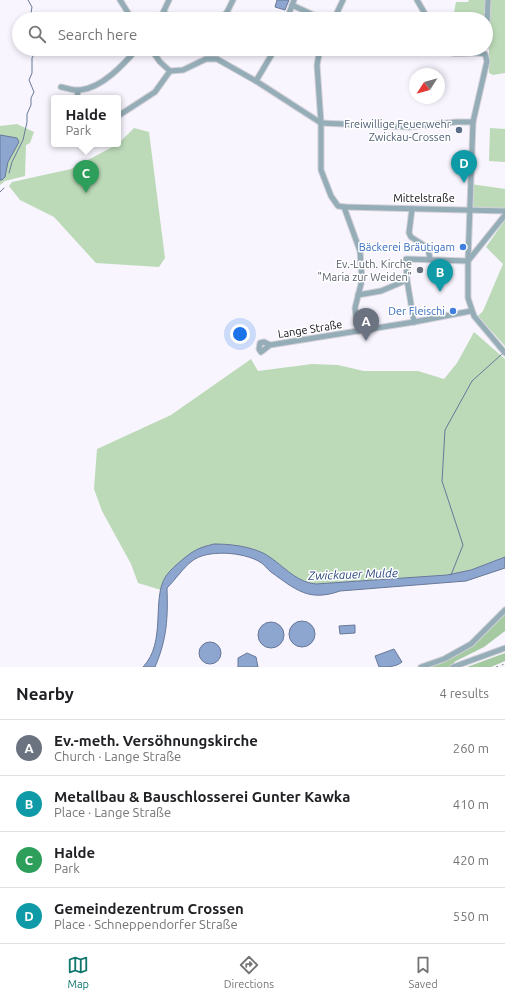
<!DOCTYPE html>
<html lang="en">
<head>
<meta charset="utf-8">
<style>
	:root { --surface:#fff; --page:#f2f2f2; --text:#202124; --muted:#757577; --line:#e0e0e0; --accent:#0f766e }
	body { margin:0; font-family:Ubuntu,sans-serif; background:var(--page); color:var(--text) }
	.compass { position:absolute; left:409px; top:68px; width:36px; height:36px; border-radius:50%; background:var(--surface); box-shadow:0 2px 6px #0003; rotate:234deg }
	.you { position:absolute; left:240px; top:334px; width:14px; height:14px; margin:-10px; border:3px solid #fff; border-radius:50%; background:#1a73e8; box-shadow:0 0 0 6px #1a73e833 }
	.badge { display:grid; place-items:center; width:26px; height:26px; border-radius:50%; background:var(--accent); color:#fff; font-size:13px; font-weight:700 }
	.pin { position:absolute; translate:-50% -33px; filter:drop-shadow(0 1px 2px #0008) }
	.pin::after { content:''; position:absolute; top:21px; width:14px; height:12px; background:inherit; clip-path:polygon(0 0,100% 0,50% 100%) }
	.popup { position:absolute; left:51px; top:95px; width:70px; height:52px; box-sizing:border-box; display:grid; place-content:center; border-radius:4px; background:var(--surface); filter:drop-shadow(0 1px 3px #0005); font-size:13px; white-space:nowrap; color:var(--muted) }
	.popup b { font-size:15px; color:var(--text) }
	.popup::after { content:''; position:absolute; left:50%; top:100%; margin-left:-8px; border:8px solid transparent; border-top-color:var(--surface) }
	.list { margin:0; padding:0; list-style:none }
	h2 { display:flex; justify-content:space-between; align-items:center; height:52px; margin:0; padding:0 16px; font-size:17px }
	h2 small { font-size:13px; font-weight:400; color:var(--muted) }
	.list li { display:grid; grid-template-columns:26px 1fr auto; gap:12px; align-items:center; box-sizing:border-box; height:56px; padding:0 16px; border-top:1px solid var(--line) }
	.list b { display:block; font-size:15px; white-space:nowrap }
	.list p { margin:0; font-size:13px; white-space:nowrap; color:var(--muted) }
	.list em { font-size:13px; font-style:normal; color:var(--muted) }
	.icon { flex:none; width:22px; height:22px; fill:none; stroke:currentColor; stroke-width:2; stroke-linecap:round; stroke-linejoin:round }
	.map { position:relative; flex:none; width:505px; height:667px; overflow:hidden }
	.search { position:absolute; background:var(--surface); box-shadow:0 2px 6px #0003; left:12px; right:12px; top:12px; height:44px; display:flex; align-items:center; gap:10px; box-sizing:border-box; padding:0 14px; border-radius:22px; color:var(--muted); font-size:15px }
	.sheet { height:276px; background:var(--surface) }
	nav { display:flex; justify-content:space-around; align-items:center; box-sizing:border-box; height:56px; border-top:1px solid var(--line); background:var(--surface); font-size:11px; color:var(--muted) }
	nav a { display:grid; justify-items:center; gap:2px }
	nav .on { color:var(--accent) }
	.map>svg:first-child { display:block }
</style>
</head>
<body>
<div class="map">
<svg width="505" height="667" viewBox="0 0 505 667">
	<rect width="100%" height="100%" fill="#f8f5fe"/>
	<!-- green -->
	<g fill="#bcdab8">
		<polygon points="469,0 487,0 487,18 462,16 454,13 456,2 468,2"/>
		<polygon points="489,0 505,0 505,73 493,75 489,73"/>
		<polygon points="17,124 34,132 30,143 26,145 25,176 5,181 0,185 0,126"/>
		<polygon points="134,128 149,132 165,258 159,267 96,263 54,217 20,200 9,186 12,182 71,169 118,144"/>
		<polygon points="490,128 505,129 505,162 489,161"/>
		<polygon points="471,184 505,189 505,211 470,209"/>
		<polygon points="505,220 505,346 478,316 483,311 503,264 486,247"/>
		<path d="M 474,332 L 505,359 L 505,557 L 471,570 L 447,575 L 316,584 C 294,582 282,563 263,553 C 248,546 230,544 214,544 L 165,577 L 161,590 L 138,583 L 131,564 L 102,511 L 94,489 L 97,449 L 171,415 L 251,359 L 258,371 L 312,364 L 338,365 L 364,371 L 418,371 L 444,379 L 457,363 Z"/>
	</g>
	<!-- forest -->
	<g fill="#a5c9a0">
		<polygon points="505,614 505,631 484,647 454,662 456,667 425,667 478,640"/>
		<polygon points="505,653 505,661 491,667 467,667"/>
	</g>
	<!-- water -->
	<g fill="#8da6d0" stroke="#687898">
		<polygon points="277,0 289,0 285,10 275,7"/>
		<polygon points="0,135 17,138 19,142 8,162 5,177 2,180 0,180"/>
		<path d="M 214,544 C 230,544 248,546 263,553 C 282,563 294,582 316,584 L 447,575 L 471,570 L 505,557 L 505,568 L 466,581 L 340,591 C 309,602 296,590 271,572 C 267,569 264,564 260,562 C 244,552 207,549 192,561 C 183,568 175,580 167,588 C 168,618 167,639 155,667 L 143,667 C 167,642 151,598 166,576 C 170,570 176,565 182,560 C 194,550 198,548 214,544 Z"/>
		<circle cx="302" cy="634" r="13"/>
		<circle cx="271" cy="635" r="13"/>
		<polygon points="355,625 355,633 340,634 339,626"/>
		<circle cx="210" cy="653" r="11"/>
		<path d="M 394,649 L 402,662 C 396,667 387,667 379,667 L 375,656 Z"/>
		<polygon points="247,653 256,657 258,667 238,667 238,658"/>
	</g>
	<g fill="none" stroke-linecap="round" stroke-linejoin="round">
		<!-- stream -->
		<g stroke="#687898" stroke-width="1">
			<polyline points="28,0 32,7 30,19"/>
			<polyline points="9,173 12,162 23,140 27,122 27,114 31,105 31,98 34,92 29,80 32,73 32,58 37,49"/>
			<polyline points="0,192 4,188"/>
			<polyline points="451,575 463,545 442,481 445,430 472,381 502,354"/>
		</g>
		<!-- minor casing -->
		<g stroke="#d3d0d9" stroke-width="7">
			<g id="minor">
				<polyline points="120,0 132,19"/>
				<polyline points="417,0 428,19"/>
				<polyline points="292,5 322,19"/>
				<polyline points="164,12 171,19"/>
				<polyline points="160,19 169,0"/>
				<polyline points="221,19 227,12 233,0"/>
				<polyline points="287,19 294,0"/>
				<polyline points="334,19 343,0"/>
				<polyline points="486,46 488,0"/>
				<polyline points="151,49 160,62 170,71 183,70 206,59 217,59 256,81 321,123"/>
				<polyline points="320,49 317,65 321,123 321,170 331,196 338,206 344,207 360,251 362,280 355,308 358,331"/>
				<path d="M 442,49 C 454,58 471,50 485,54 L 487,61 L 473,122 L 468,261 L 468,298 L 474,316 L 505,353"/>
				<polyline points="256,81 275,49"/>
				<path d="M 61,87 C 67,88 74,91 80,90 C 102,88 123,65 137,49"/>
				<polyline points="77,98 78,90"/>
				<polyline points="118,116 155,92 170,71"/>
				<polyline points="321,123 409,127 456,122 473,122"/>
				<polyline points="344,207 505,211"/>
				<polyline points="412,209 409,233 411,237 428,248 430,259"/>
				<polyline points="358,295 381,291 407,280"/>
				<polyline points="414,322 407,280 406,259 468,261 505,215"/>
				<polyline points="270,345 264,342 260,343 259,349 261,352 270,345 414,322 471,311"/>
				<polyline points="421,667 444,659 471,644 505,610"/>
				<polyline points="453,667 505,648"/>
			</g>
		</g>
		<!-- minor -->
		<use href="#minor" stroke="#94adb7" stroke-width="5"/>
		<!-- rail -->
		<polyline stroke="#87848c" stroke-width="1" stroke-dasharray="2 4" stroke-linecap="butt" points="496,667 505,664"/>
	</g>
	<!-- markers -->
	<circle fill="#5c6f8a" stroke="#fff" stroke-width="1.5" cx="459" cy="130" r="4"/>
	<g fill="#3f7fe0" stroke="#fff" stroke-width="1.5">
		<circle cx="463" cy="247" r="4"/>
		<circle cx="453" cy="311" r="4"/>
	</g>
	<circle fill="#6b7280" stroke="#fff" stroke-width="1.5" cx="420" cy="270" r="4"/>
	<g text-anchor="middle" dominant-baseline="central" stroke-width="3" stroke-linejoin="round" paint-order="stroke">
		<!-- service labels -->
		<g font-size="11" fill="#4e5e75" stroke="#fff" text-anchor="end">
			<text x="451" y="124">Freiwillige Feuerwehr<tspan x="451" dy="13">Zwickau-Crossen</tspan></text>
		</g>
		<!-- street labels -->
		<g font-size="11" fill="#110e15" stroke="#fff">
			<text x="424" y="198">Mittelstraße</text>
			<text transform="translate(310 329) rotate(-9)">Lange Straße</text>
		</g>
		<!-- shop labels -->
		<g font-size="11" fill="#366cbe" stroke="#fff" text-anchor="end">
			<text x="455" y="247">Bäckerei Bräutigam</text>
			<text x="445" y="311">Der Fleischi</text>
		</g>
		<!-- worship labels -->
		<g font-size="11" fill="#5b616d" stroke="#fff" text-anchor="end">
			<text x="412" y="264">Ev.-Luth. Kirche<tspan x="412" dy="13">"Maria zur Weiden"</tspan></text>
		</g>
		<!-- water labels -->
		<g font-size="12" font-style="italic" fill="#2b497f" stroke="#fff">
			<text transform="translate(353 574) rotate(-2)">Zwickauer Mulde</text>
		</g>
	</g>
</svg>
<svg class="compass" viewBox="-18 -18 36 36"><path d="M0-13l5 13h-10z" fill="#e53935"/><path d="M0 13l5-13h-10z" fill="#757577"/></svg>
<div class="you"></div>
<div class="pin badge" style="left:366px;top:341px;background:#6b7280">A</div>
<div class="pin badge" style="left:440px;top:292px;background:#0f9aa8">B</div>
<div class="pin badge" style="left:86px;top:193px;background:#2e9e5b">C</div>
<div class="popup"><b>Halde</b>Park</div>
<div class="pin badge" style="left:464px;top:183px;background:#0f9aa8">D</div>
<div class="search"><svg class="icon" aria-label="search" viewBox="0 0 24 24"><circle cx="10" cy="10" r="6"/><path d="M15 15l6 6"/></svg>Search here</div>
</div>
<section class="sheet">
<h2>Nearby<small>4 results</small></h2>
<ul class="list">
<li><span class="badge" style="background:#6b7280">A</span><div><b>Ev.-meth. Versöhnungskirche</b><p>Church · Lange Straße</p></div><em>260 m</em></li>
<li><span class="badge" style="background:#0f9aa8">B</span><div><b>Metallbau &amp; Bauschlosserei Gunter Kawka</b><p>Place · Lange Straße</p></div><em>410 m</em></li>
<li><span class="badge" style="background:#2e9e5b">C</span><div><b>Halde</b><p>Park</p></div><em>420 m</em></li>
<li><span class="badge" style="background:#0f9aa8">D</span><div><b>Gemeindezentrum Crossen</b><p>Place · Schneppendorfer Straße</p></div><em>550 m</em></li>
</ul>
</section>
<nav>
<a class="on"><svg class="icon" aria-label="map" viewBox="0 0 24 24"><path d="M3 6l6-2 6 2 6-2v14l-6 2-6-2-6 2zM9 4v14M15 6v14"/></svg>Map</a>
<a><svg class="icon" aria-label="directions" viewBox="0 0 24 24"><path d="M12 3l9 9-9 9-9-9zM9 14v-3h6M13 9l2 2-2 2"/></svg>Directions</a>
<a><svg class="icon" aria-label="saved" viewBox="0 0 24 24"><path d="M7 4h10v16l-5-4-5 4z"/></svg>Saved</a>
</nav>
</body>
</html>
